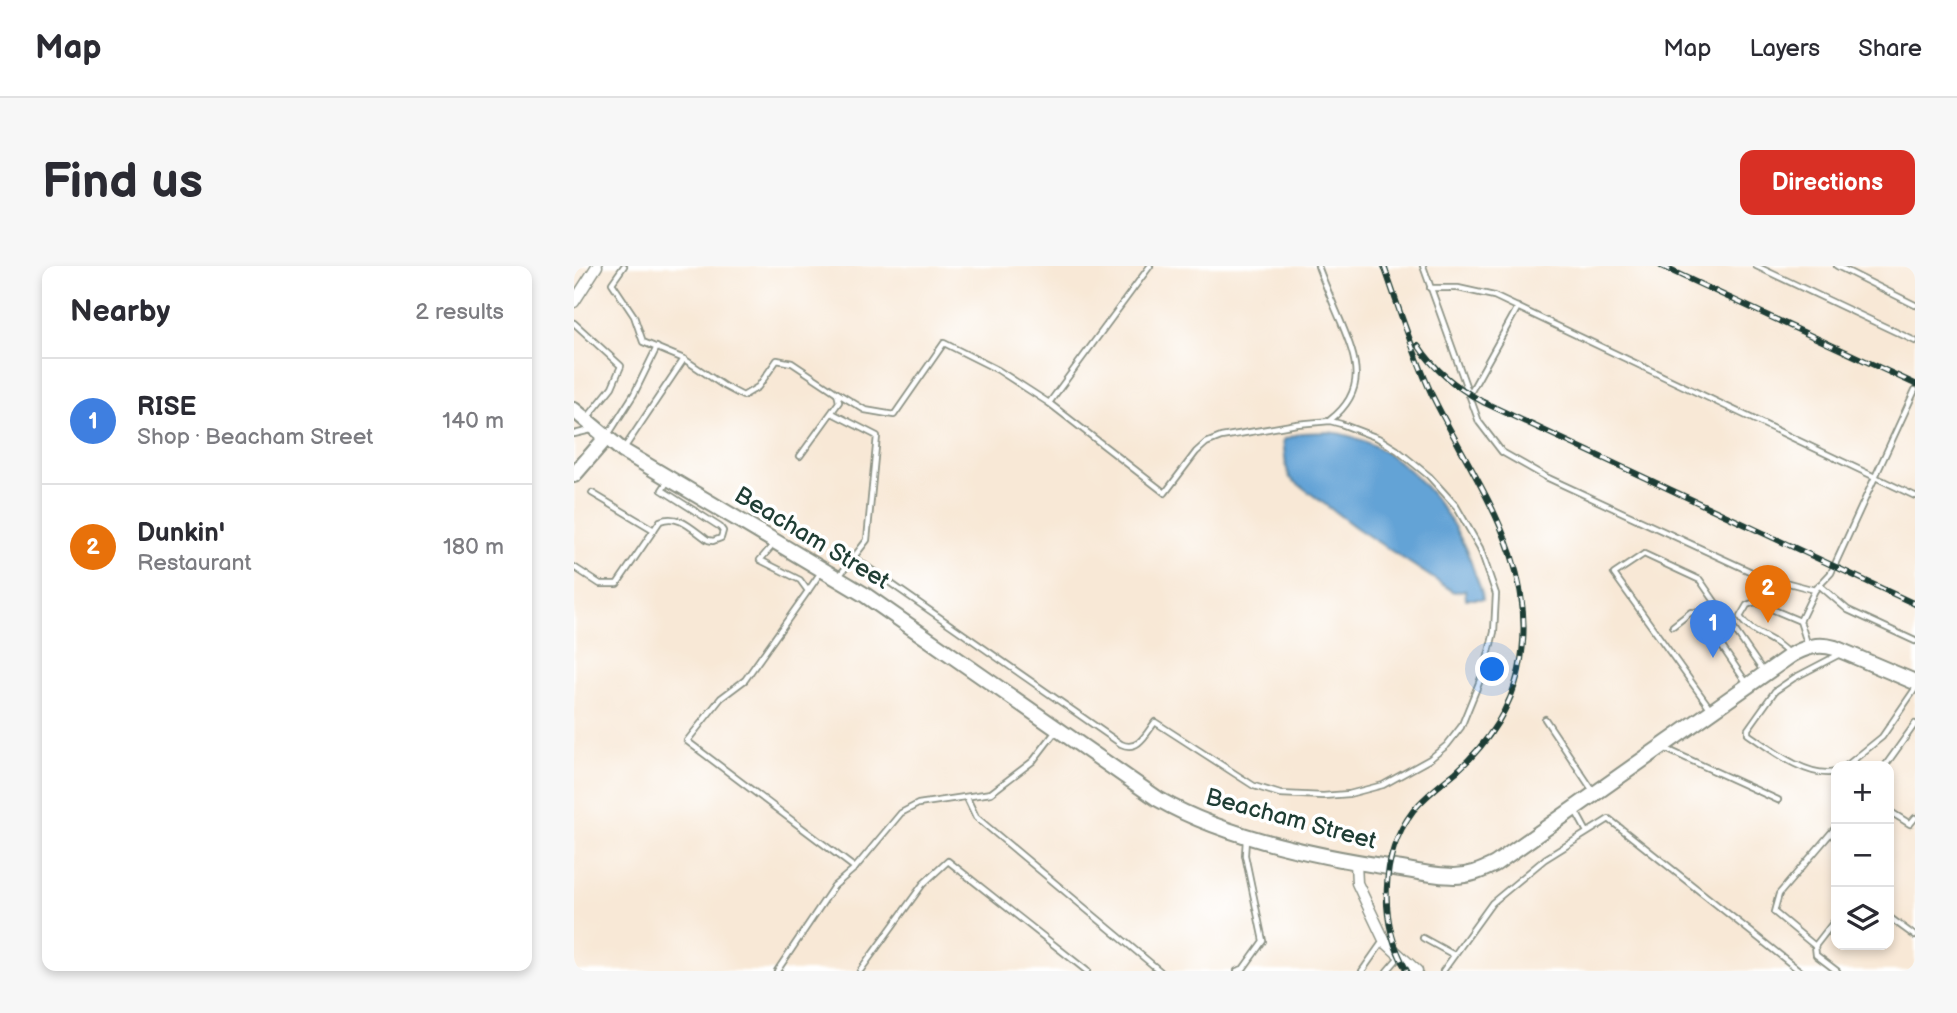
<!DOCTYPE html>
<html lang="en">
<head>
<meta charset="utf-8">
<style>
	:root { --surface:#fff; --page:#f7f7f7; --text:#2b2b33; --muted:#7c7c81; --line:#e1e1e2; --accent:#d93025 }
	body { margin:0; font-family:"Balsamiq Sans",sans-serif; background:var(--page); color:var(--text) }
	.controls { position:absolute; right:21px; bottom:21px; display:grid; overflow:hidden; border-radius:14px; box-shadow:0 4px 10px #0003 }
	.controls button { width:63px; height:63px; display:grid; place-items:center; padding:0; border:0; border-bottom:2px solid var(--line); background:var(--surface); color:var(--text); font:35px sans-serif }
	.you { position:absolute; left:919px; top:404px; width:24px; height:24px; margin:-18px; border:5px solid #fff; border-radius:50%; background:#1a73e8; box-shadow:0 0 0 10px #1a73e833 }
	.badge { display:grid; place-items:center; width:46px; height:46px; border-radius:50%; background:var(--accent); color:#fff; font-size:23px; font-weight:700 }
	.pin { position:absolute; translate:-50% -58px; filter:drop-shadow(0 2px 4px #0008) }
	.pin::after { content:''; position:absolute; top:37px; width:24px; height:21px; background:inherit; clip-path:polygon(0 0,100% 0,50% 100%) }
	.list { margin:0; padding:0; list-style:none }
	h2 { display:flex; justify-content:space-between; align-items:center; height:91px; margin:0; padding:0 28px; font-size:30px }
	h2 small { font-size:23px; font-weight:400; color:var(--muted) }
	.list li { display:grid; grid-template-columns:46px 1fr auto; gap:21px; align-items:center; box-sizing:border-box; height:126px; padding:0 28px; border-top:2px solid var(--line) }
	.list b { display:block; font-size:26px; white-space:nowrap }
	.list p { margin:0; font-size:23px; white-space:nowrap; color:var(--muted) }
	.list em { font-size:23px; font-style:normal; color:var(--muted) }
	.icon { flex:none; width:38px; height:38px; fill:none; stroke:currentColor; stroke-width:2; stroke-linecap:round; stroke-linejoin:round }
	.map { position:relative; flex:none; width:1341px; height:705px; overflow:hidden; border-radius:14px }
	header { display:flex; align-items:center; gap:42px; box-sizing:border-box; height:98px; padding:0 35px; background:var(--surface); border-bottom:2px solid var(--line) }
	header strong { font-size:33px }
	nav { display:flex; gap:38px; margin-inline-start:auto; font-size:24px }
	.intro { display:flex; align-items:center; justify-content:space-between; box-sizing:border-box; height:168px; padding:0 42px }
	h1 { margin:0; font-size:49px }
	.button { padding:18px 32px; border-radius:14px; background:var(--accent); color:#fff; font-size:24px; font-weight:700 }
	main { display:flex; gap:42px; padding:0 42px }
	aside { flex:1; background:var(--surface); border-radius:14px; box-shadow:0 4px 10px #0003 }
	.map>svg:first-child { display:block }
</style>
</head>
<body>
<header>
<strong>Map</strong>
<nav><a>Map</a><a>Layers</a><a>Share</a></nav>
</header>
<div class="intro"><h1>Find us</h1><a class="button">Directions</a></div>
<main>
<aside>
<h2>Nearby<small>2 results</small></h2>
<ul class="list">
<li><span class="badge" style="background:#3f7fe0">1</span><div><b>RISE</b><p>Shop · Beacham Street</p></div><em>140 m</em></li>
<li><span class="badge" style="background:#e8710a">2</span><div><b>Dunkin'</b><p>Restaurant</p></div><em>180 m</em></li>
</ul>
</aside>
<div class="map">
<svg width="1341" height="705" viewBox="0 0 1341 705">
	<rect width="100%" height="100%" fill="#fff"/>
	<filter id="ink" filterUnits="userSpaceOnUse"><feTurbulence type="fractalNoise" baseFrequency=".0143" numOctaves="2"/><feDisplacementMap in="SourceGraphic" scale="14" xChannelSelector="R" yChannelSelector="G"/><feConvolveMatrix kernelMatrix="1 2 1 2 8 2 1 2 1" color-interpolation-filters="sRGB"/></filter>
	<filter id="wash" filterUnits="userSpaceOnUse"><feTurbulence type="fractalNoise" baseFrequency=".00686" numOctaves="4" result="noise"/><feDisplacementMap in="SourceGraphic" scale="28" xChannelSelector="R" yChannelSelector="G"/><feGaussianBlur stdDeviation="1.57" result="paint"/><feColorMatrix in="noise" values="0 0 0 0 0 0 0 0 0 0 0 0 0 0 0 0 0 1.4 0 .05"/><feComposite in="paint" operator="in"/></filter>
	<g filter="url(#wash)">
		<rect width="100%" height="100%" fill="#f8e8d6"/>
		<!-- water -->
		<path fill="#63a3d6" stroke="#417085" stroke-width="2" d="M 754,166 C 825,173 881,244 901,308 C 904,316 908,324 909,333 L 892,333 L 891,324 L 880,326 L 781,261 L 716,212 L 712,200 L 709,174 L 727,167 Z"/>
	</g>
	<g filter="url(#ink)">
		<g fill="none" stroke-linecap="round" stroke-linejoin="round">
			<!-- lane casing -->
			<g stroke="#8c9285" stroke-width="8">
				<g id="lane">
					<polyline points="50,0 38,17 60,50 69,76 110,93 150,120 169,130 184,121 203,94 218,97 263,127 265,136 226,190"/>
					<path d="M 744,0 C 751,19 759,37 767,56 C 783,95 794,124 756,154"/>
					<polyline points="849,0 905,156 928,186 972,211 1184,309 1241,324"/>
					<polyline points="1182,0 1341,75"/>
					<polyline points="1263,0 1341,39"/>
					<polyline points="856,22 884,22 920,30 1341,230"/>
					<polyline points="0,57 47,100 38,121 14,151"/>
					<path d="M 263,127 L 291,144 L 320,149 L 370,77 L 424,104 L 475,137 L 591,227 L 622,186 L 632,177 L 647,171 L 723,158 L 756,155 L 767,158 L 804,172 L 823,184 L 855,210 L 882,240 L 906,282 L 922,328 L 920,366 L 911,402 L 887,461 L 873,479 L 856,493 L 809,519 L 775,528 L 749,530 L 706,528 L 680,520 L 581,456 C 572,468 564,486 547,478 L 279,291"/>
					<polyline points="895,129 944,41"/>
					<polyline points="475,137 576,0"/>
					<polyline points="258,147 303,170 293,274 266,309"/>
					<polyline points="0,168 17,164"/>
					<polyline points="34,169 60,128 83,81"/>
					<polyline points="51,181 110,93"/>
					<polyline points="18,227 80,264"/>
					<polyline points="199,279 186,294 226,314 234,325 171,414 147,432 113,475 281,602 327,547 344,538 417,527 459,495 482,465"/>
					<path d="M 0,301 L 26,318 L 43,318 L 86,255 C 105,247 119,264 134,274 L 139,275 L 147,272 L 149,265 L 146,261 L 88,224 L 94,215"/>
					<polyline points="1245,319 1274,344 1341,375"/>
					<polyline points="234,325 247,306"/>
					<polyline points="1099,360 1117,346 1125,347 1172,416"/>
					<polyline points="1234,380 1226,355 1241,324 1257,307 1341,124"/>
					<path d="M 1215,389 C 1202,371 1178,370 1166,351 L 1173,339 L 1181,336 L 1226,355"/>
					<polyline points="1136,442 1040,308 1070,288 1126,314 1189,405"/>
					<polyline points="971,453 1019,525"/>
					<polyline points="1090,482 1204,534"/>
					<polyline points="1272,500 1308,471 1341,423"/>
					<polyline points="1311,500 1341,458"/>
					<path d="M 1262,506 C 1234,513 1196,483 1174,468 L 1174,463 L 1201,425 L 1220,412 L 1266,388"/>
					<polyline points="393,532 402,551 586,705"/>
					<polyline points="1001,544 1013,566"/>
					<polyline points="1315,545 1336,558 1341,552"/>
					<polyline points="1262,561 1205,628 1200,646 1241,680 1262,653"/>
					<polyline points="1315,651 1341,670"/>
					<polyline points="849,672 880,689"/>
					<polyline points="1241,680 1242,689 1263,705"/>
					<polyline points="203,705 260,620 281,602"/>
					<polyline points="286,705 349,618 374,595 513,705"/>
					<polyline points="663,705 669,703 689,675 671,589 672,573"/>
					<polyline points="788,705 809,675"/>
					<polyline points="813,705 825,691"/>
					<polyline points="869,705 918,637 971,593 1035,553 1226,705"/>
				</g>
			</g>
			<!-- street casing -->
			<g stroke="#8c9285" stroke-width="13">
				<g id="street">
					<polyline points="0,36 23,0"/>
					<polyline points="782,597 783,617 811,676 843,705"/>
				</g>
			</g>
			<!-- secondary casing -->
			<g stroke="#8c9285" stroke-width="18">
				<g id="secondary">
					<path d="M 0,144 L 49,185 L 291,329 L 584,533 C 650,571 745,591 821,602 C 840,605 860,610 880,610 C 895,610 907,605 921,598 L 1216,390 C 1231,381 1244,377 1261,382 L 1341,416"/>
					<polyline points="0,209 32,172"/>
				</g>
			</g>
			<!-- lane -->
			<use href="#lane" stroke="#fff" stroke-width="4.5"/>
			<!-- street -->
			<use href="#street" stroke="#fff" stroke-width="10"/>
			<!-- secondary -->
			<use href="#secondary" stroke="#fff" stroke-width="14"/>
			<!-- rail casing -->
			<g stroke="#1f3d34" stroke-width="6">
				<g id="rail">
					<path d="M 810,0 C 825,43 839,87 858,129 C 901,217 968,299 945,404 C 936,444 912,479 882,506 C 867,518 851,530 839,545 C 805,590 805,657 833,705"/>
					<polyline points="1087,0 1341,118"/>
					<path d="M 844,79 C 861,105 882,121 909,136 L 1341,338"/>
				</g>
			</g>
			<!-- rail -->
			<use href="#rail" stroke="#fff" stroke-width="3.5" stroke-dasharray="10" stroke-linecap="butt"/>
		</g>
	</g>
	<g text-anchor="middle" dominant-baseline="central" stroke-width="7" stroke-linejoin="round" paint-order="stroke">
		<!-- street labels -->
		<g font-size="24" fill="#1f3d34" stroke="#fff">
			<text transform="translate(238 272) rotate(31)">Beacham Street</text>
			<text transform="translate(717 553) rotate(15)">Beacham Street</text>
		</g>
	</g>
</svg>
<div class="controls">
<button>+</button>
<button>−</button>
<button><svg class="icon" aria-label="layers" viewBox="0 0 24 24"><path d="M12 4l9 5-9 5-9-5zM3 14l9 5 9-5"/></svg></button>
</div>
<div class="you"></div>
<div class="pin badge" style="left:1139px;top:392px;background:#3f7fe0">1</div>
<div class="pin badge" style="left:1194px;top:357px;background:#e8710a">2</div>
</div>
</main>
</body>
</html>
